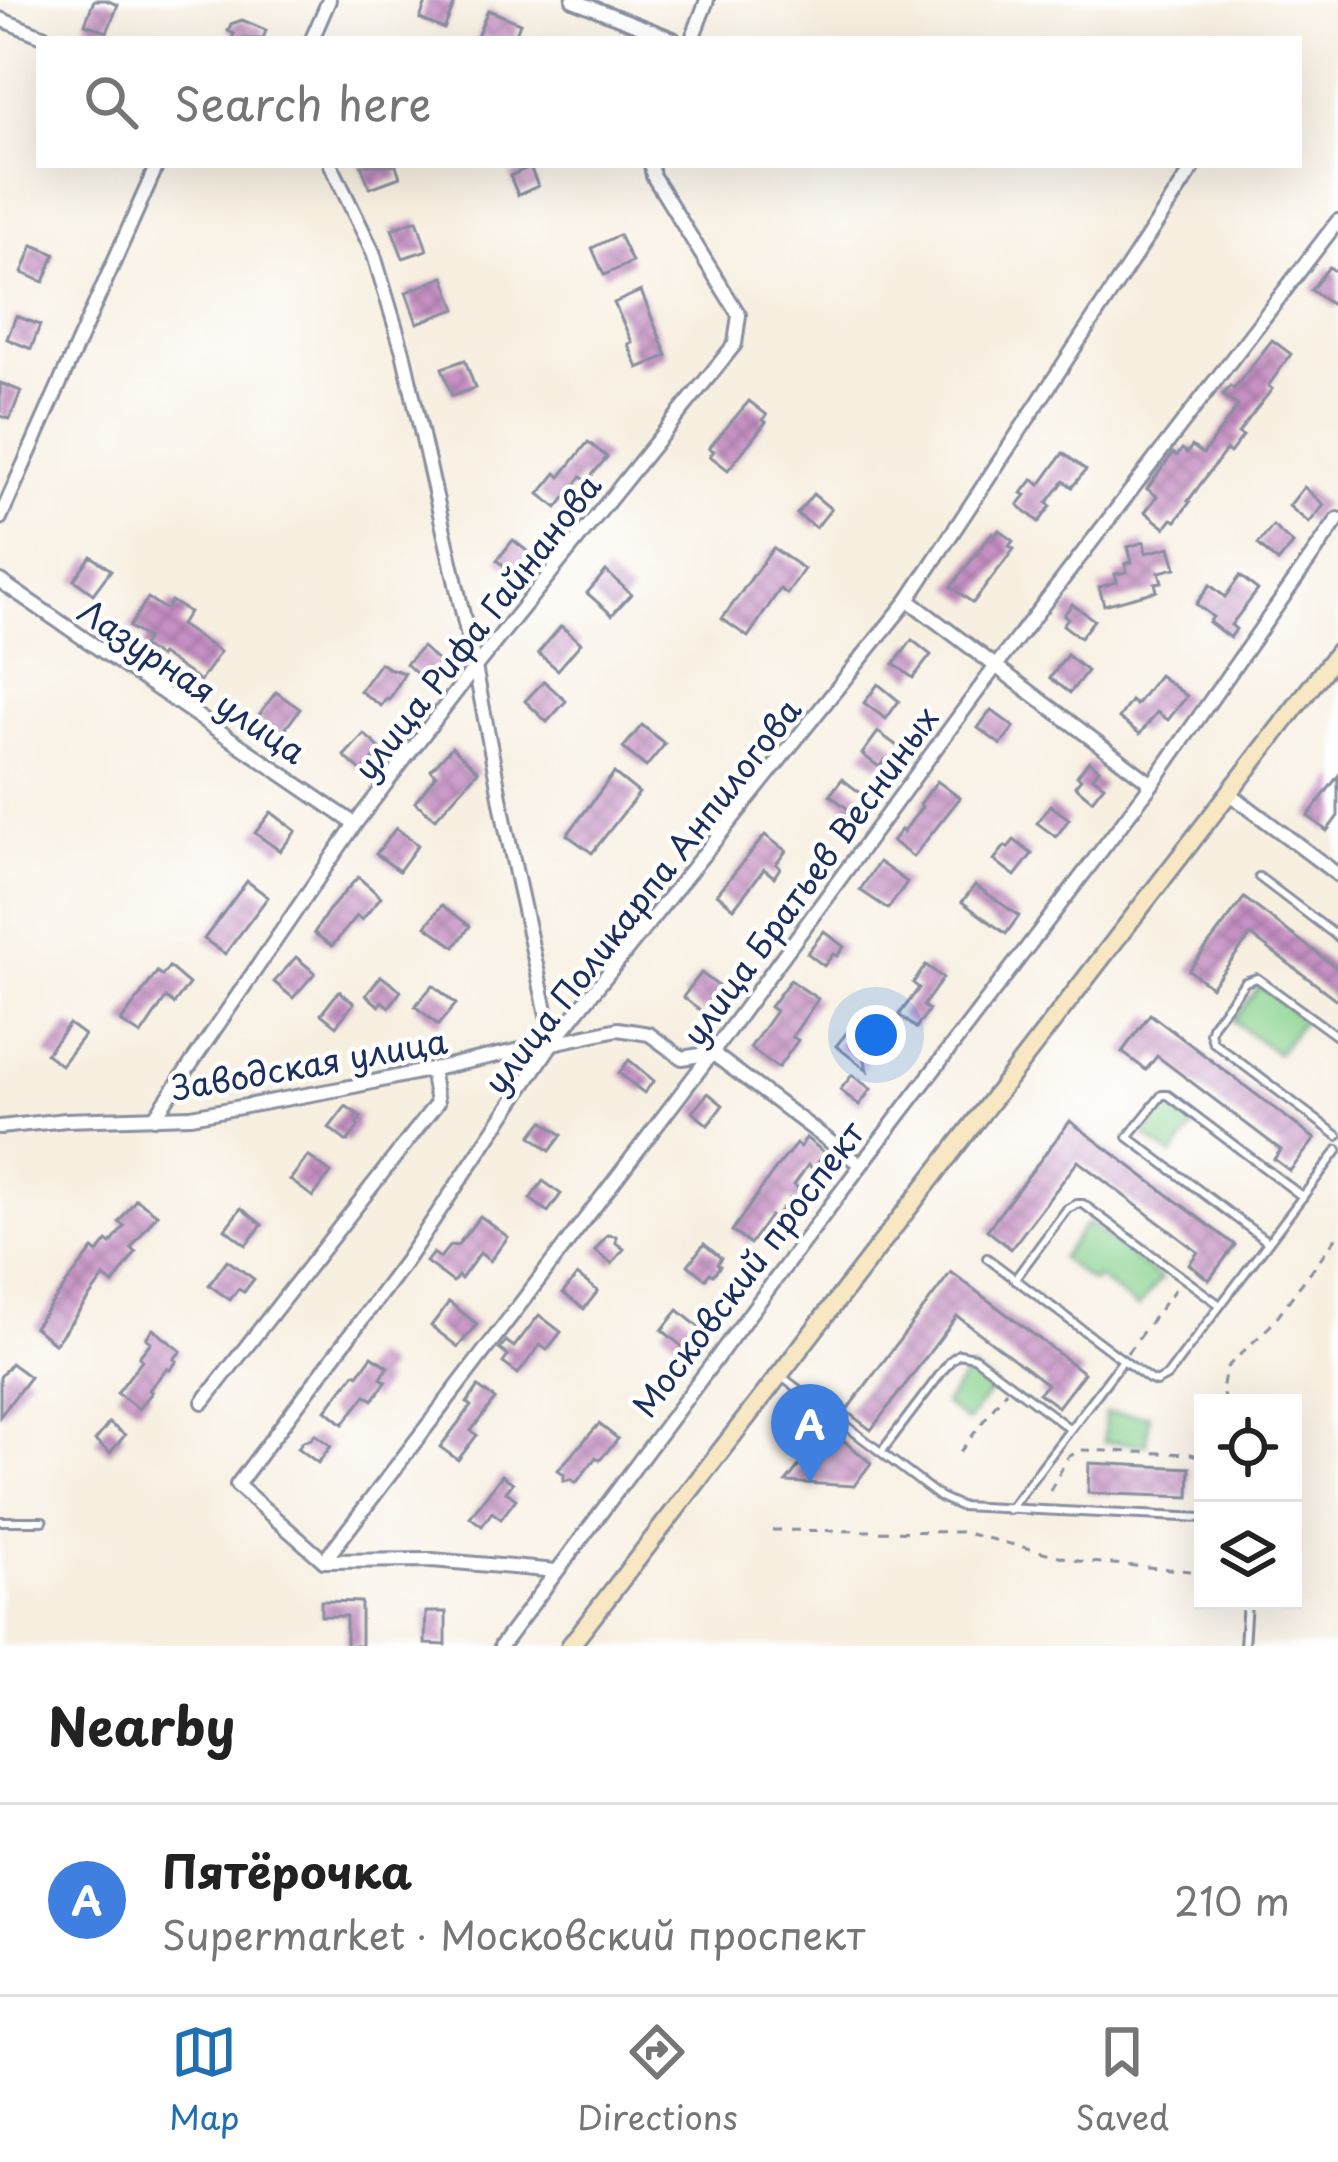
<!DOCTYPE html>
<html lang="en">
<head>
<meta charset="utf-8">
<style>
	:root { --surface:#fff; --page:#f6f6f6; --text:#222; --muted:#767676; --line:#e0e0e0; --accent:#1f6fb2 }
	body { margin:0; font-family:"Playpen Sans",sans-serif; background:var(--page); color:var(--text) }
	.controls { position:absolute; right:36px; bottom:36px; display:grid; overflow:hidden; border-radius:0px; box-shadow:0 12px 48px #0002 }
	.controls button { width:108px; height:108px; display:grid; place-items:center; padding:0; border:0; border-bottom:3px solid var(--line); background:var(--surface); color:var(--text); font:60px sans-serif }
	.you { position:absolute; left:876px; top:1035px; width:42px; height:42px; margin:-30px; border:9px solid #fff; border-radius:50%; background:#1a73e8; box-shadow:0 0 0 18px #1a73e833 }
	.badge { display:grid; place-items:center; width:78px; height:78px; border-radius:50%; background:var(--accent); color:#fff; font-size:39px; font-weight:700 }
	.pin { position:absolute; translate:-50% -99px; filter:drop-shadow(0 3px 6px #0008) }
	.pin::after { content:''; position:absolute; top:63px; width:42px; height:36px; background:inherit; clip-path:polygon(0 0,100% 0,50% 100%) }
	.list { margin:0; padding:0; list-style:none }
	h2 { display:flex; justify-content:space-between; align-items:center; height:156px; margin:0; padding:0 48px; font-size:51px }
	h2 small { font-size:39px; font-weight:400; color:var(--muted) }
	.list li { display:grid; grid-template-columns:78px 1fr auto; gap:36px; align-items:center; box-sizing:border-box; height:192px; padding:0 48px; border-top:3px solid var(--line) }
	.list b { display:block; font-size:45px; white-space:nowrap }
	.list p { margin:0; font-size:39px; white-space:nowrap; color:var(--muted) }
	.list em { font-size:39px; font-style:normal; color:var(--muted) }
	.icon { flex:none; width:66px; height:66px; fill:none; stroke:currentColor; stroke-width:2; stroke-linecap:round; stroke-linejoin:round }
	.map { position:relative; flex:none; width:1338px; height:1646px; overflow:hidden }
	.search { position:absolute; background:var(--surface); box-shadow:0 12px 48px #0002; left:36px; right:36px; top:36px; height:132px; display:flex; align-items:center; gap:30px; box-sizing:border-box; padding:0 42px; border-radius:0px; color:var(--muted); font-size:45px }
	.sheet { height:348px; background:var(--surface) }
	nav { display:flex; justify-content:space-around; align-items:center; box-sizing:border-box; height:168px; border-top:3px solid var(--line); background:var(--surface); font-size:33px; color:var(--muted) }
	nav a { display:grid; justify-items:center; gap:6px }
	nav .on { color:var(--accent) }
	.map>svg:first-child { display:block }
</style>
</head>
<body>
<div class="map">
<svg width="1338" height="1646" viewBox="0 0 1338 1646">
	<defs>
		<pattern id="building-cross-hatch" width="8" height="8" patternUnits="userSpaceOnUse" patternTransform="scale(3)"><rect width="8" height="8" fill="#c791c4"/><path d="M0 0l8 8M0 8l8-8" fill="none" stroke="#a177a2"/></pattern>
	</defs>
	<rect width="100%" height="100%" fill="#fff"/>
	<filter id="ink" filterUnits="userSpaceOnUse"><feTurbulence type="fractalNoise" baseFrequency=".00833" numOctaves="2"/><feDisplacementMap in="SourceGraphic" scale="24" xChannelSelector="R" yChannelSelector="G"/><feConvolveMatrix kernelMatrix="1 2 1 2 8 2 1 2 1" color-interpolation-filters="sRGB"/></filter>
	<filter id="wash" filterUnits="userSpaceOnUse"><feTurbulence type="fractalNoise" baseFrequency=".004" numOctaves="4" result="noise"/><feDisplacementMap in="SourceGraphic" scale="48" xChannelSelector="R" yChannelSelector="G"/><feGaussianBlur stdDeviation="2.7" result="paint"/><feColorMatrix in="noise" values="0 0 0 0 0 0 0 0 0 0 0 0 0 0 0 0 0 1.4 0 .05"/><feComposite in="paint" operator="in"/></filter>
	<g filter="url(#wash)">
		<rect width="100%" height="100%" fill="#f7efe0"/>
		<!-- park -->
		<g fill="#8ad390" stroke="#528177" stroke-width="3">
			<polygon points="1260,985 1304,1019 1277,1054 1233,1021"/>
			<polygon points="1167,1105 1195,1126 1172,1156 1144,1135"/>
			<polygon points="1087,1223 1161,1279 1138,1308 1097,1277 1092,1282 1060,1258"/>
			<polygon points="971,1368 994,1386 967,1422 944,1404"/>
			<polygon points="1105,1413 1149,1415 1147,1444 1104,1442"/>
		</g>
		<g id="blocks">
			<!-- building -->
			<g fill="url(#building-cross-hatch)">
				<polygon points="94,0 106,0 118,5 107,32 85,24"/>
				<polygon points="427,0 441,0 454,5 444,29 420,19"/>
				<polygon points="488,10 520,23 514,39 476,39"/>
				<polygon points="242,20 266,30 263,39 232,39 234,34 228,31 231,24"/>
				<polygon points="361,165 396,165 400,177 370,188"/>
				<polygon points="530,167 538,186 518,195 510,176"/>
				<polygon points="417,220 427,250 403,258 392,229"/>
				<polygon points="619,235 632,262 604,275 592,248"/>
				<polygon points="33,245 55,254 44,282 22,273"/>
				<polygon points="1329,267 1338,273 1338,309 1311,290"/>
				<polygon points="444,277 456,309 417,323 406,292"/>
				<polygon points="641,291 667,356 638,368 628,344 632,342 614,303"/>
				<polygon points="16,316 40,325 31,349 7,339"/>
				<polygon points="1272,340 1291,354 1268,386 1272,389 1238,433 1243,436 1230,453 1226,450 1188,501 1190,502 1176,521 1172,519 1165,528 1145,512 1157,496 1147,489 1173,453 1177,456 1182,449 1187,453 1192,446 1203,454 1238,406 1223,395 1230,386 1234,389"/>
				<polygon points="465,360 475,388 452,396 442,368"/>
				<polygon points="0,383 21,391 10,419 0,416"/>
				<polygon points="749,401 767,415 763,420 766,422 728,470 710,456 714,451 709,448"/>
				<polygon points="588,442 607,457 587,481 581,477 557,508 539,494 556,473 560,477"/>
				<polygon points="1063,453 1086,470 1072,487 1064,481 1047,503 1051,506 1039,522 1018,505 1026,495 1022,493 1033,479 1040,485"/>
				<polygon points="1304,487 1324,505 1309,523 1289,506"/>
				<polygon points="813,494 831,509 816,528 797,514"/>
				<polygon points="1273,526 1293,544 1278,562 1258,544"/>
				<polygon points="999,530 1013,541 1009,546 1014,549 973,603 951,587 992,533 995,535"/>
				<polygon points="513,540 532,555 516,575 497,560"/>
				<polygon points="1144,542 1146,553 1170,547 1176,568 1159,572 1162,582 1155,583 1157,591 1104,605 1099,587 1117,582 1115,574 1127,572 1125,564 1132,562 1128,547"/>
				<polygon points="773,548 804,569 787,594 780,589 748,637 722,619"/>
				<polygon points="91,556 111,570 93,594 74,580"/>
				<polygon points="606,571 631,594 612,615 587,593"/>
				<polygon points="1240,576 1258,590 1231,625 1236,629 1230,638 1209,622 1213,617 1196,604 1210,585 1225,597"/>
				<polygon points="148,598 166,610 171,601 189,612 180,625 220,652 200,681 161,654 159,657 142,646 147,638 129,627"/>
				<polygon points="1072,604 1094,620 1080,638 1063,625 1068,618 1064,615"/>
				<polygon points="561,626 581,643 558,670 538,653"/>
				<polygon points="912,640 931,655 913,678 894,664"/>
				<polygon points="422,647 440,663 424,680 406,664"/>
				<polygon points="1067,655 1087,671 1070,693 1050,678"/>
				<polygon points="380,663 388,668 405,673 389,700 387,698 381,706 360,691"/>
				<polygon points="1159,675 1187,696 1168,720 1157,712 1140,734 1119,718 1131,701 1136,705"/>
				<polygon points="544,681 566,701 547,722 525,701"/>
				<polygon points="878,684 899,701 886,719 864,703"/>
				<polygon points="276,692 300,709 280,736 256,719"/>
				<polygon points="991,710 1014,727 1001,745 978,728"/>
				<polygon points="642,725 665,744 646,767 623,748"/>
				<polygon points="878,732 900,748 889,763 885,760 879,767 862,754"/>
				<polygon points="364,734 382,750 362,772 344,756"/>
				<polygon points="452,747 478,771 435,819 415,802 436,775 431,770"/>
				<polygon points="1089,761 1099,769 1093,777 1104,785 1092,800 1075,786 1081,779 1077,776"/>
				<polygon points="614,773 639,793 592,853 567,835"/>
				<polygon points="1338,776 1338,816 1327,831 1308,816"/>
				<polygon points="842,779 867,798 854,814 830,795"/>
				<polygon points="937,781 960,798 913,857 892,841 901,830 903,832 922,807 920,804"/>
				<polygon points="1050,805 1069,819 1056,837 1037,823"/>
				<polygon points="271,812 296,831 280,851 255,833"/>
				<polygon points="396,828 418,845 399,871 376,854"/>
				<polygon points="765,835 786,851 776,864 780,868 774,877 764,869 734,908 717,894"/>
				<polygon points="1014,840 1032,854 1015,876 994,860 1005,846 1008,848"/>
				<polygon points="879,862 907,882 888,909 860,890"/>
				<polygon points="358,877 381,897 362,920 357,916 332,946 314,933 328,911"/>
				<polygon points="247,881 268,897 225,954 204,939"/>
				<polygon points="975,885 1019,916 1006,934 962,902"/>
				<polygon points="1244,898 1338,969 1338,1001 1251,935 1211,987 1189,970"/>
				<polygon points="442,905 470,926 455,947 426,926"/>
				<polygon points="824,931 844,947 837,956 833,954 824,966 807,953"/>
				<polygon points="296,957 315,973 293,998 274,982"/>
				<polygon points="926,965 943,978 923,1006 929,1010 916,1028 899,1015 919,988 913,983"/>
				<polygon points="169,967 189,984 174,1004 166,998 141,1035 121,1022 157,972 162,976"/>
				<polygon points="701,973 729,994 710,1018 683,997"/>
				<polygon points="381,976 401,991 389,1007 382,1001 379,1006 366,995"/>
				<polygon points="790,980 818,999 792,1037 798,1040 778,1068 750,1048 776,1011 770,1007"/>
				<polygon points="433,985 456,1004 438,1025 415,1006"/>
				<polygon points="339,991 354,1003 336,1026 321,1014"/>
				<polygon points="1150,1014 1315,1139 1290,1171 1274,1159 1281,1150 1157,1056 1146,1070 1122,1052"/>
				<polygon points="856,1021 878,1038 864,1055 867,1070 836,1046"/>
				<polygon points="69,1024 84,1035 61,1065 46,1054"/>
				<polygon points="629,1060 654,1081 644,1093 619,1073"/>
				<polygon points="852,1075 871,1089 859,1105 840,1090"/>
				<polygon points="708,1093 723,1105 708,1125 692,1112"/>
				<polygon points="346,1106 361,1117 356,1124 359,1126 347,1142 329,1128"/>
				<polygon points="543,1121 562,1135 550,1151 531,1136"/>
				<polygon points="1070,1121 1235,1245 1209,1280 1189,1264 1198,1252 1078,1161 1011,1249 987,1230"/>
				<polygon points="806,1138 825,1153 813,1169 808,1165 794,1185 806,1195 798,1205 790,1199 774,1219 770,1216 750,1244 732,1231 774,1171 796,1144 800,1147"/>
				<polygon points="308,1156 331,1173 313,1197 290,1180"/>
				<polygon points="543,1181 561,1194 548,1212 530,1199"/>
				<polygon points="136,1199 157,1214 131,1248 136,1252 113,1284 104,1277 55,1344 34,1327 93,1249 98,1253 107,1241 111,1244 124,1226 119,1222"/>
				<polygon points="241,1208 262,1225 246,1245 225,1229"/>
				<polygon points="480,1216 508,1237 490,1261 480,1253 461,1279 458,1276 453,1282 426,1262 433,1253 440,1258 450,1245 457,1246"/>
				<polygon points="607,1235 616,1236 616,1243 624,1249 612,1264 595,1251"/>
				<polygon points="704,1244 721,1258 717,1264 720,1266 713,1275 710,1273 705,1279 688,1265"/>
				<polygon points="227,1260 254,1279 244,1292 238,1289 230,1300 209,1285"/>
				<polygon points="951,1272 1084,1373 1058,1407 1039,1393 1047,1384 957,1316 871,1430 846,1411"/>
				<polygon points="577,1275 598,1291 584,1309 563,1293"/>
				<polygon points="449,1302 477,1324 458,1347 431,1326"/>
				<polygon points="678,1310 706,1333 690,1353 662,1330"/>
				<polygon points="539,1315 561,1332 547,1350 540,1345 518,1374 503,1363 508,1356 499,1349 506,1341 514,1347"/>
				<polygon points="153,1329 181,1351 174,1359 177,1361 170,1370 167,1368 149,1390 152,1392 139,1409 117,1393 142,1360 139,1357 151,1342 146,1338"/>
				<polygon points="372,1356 388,1367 381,1378 386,1382 373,1400 366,1395 343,1424 326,1410 355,1373 358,1375"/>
				<polygon points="11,1363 30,1377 0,1416 0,1377"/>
				<polygon points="478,1387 495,1399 471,1431 477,1435 458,1460 440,1447 471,1406 467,1403"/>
				<polygon points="109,1423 125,1435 110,1453 95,1441"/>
				<polygon points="599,1424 618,1439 600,1460 596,1457 576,1483 571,1479 564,1481 564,1474 558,1470"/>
				<polygon points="832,1431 871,1463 854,1486 786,1482 806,1457 808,1458"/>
				<polygon points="315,1434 331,1446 318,1463 298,1448 303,1441 311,1439"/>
				<polygon points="1089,1463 1190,1468 1189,1497 1088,1493"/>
				<polygon points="502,1475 513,1483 506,1492 516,1499 501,1519 492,1512 482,1526 470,1517"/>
				<polygon points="321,1601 361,1602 361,1646 346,1646 346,1616 321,1616"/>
				<polygon points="426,1612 446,1612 446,1645 425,1644"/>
			</g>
		</g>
	</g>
	<g filter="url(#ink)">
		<use href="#blocks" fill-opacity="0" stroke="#898f9f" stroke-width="3"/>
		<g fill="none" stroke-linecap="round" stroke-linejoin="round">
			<!-- lane casing -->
			<g stroke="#898f9f" stroke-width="12">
				<g id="lane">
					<polyline points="1259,877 1338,937"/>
					<polyline points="1338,1037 1257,978 1245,982 1213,1024 1210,1033 1213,1042 1338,1136"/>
					<polyline points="1268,1242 1128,1137 1162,1095 1168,1095 1303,1197"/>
					<polyline points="987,1258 1123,1360"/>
					<polyline points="1015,1279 1067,1209 1077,1204 1083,1204 1220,1305"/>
					<polyline points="782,1377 940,1497 960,1506 1203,1518"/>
					<polyline points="882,1451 951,1360 959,1354 974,1357 1070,1429"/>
					<polyline points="1009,1510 1123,1360 1149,1379 1156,1382 1167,1376 1338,1150"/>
					<polyline points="0,1521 43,1521"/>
					<polyline points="1244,1646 1247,1601"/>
				</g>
			</g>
			<!-- street casing -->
			<g stroke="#898f9f" stroke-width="18">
				<g id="street">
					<polyline points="573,0 673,39"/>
					<polyline points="0,19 50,39"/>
					<polyline points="312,39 329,0"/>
					<polyline points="692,39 707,0"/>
					<polyline points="331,165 373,252 403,352 475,667 506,828 553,1042"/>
					<polyline points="0,518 157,165"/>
					<polyline points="0,581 355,824"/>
					<polyline points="908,600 1152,784"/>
					<polyline points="1229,793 1338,875"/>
					<polyline points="154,1118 355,824 475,667 735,344 739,315 653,176 651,165"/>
					<polyline points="0,1127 66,1120 191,1116 345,1088 618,1029 649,1034 682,1058 712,1053 861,1165"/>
					<polyline points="203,1402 437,1103 431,1069"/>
					<polyline points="324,1561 712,1053 996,666 1338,221"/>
					<polyline points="556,1571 432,1560 324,1561 237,1485 405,1262 553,1042 908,600 1195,165"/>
					<polyline points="501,1646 861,1165 1152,784 1338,519"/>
				</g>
			</g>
			<!-- secondary casing -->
			<g stroke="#898f9f" stroke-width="22">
				<polyline id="secondary" points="570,1646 1338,652"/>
			</g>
			<!-- path -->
			<g stroke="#898f9f" stroke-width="3" stroke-dasharray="9 9" stroke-linecap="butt">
				<polyline points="1127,1353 1175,1289"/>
				<polyline points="1225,1403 1222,1390 1226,1368 1270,1326 1338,1235"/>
				<polyline points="960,1452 1006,1391"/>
				<polyline points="1050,1491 1068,1457 1081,1450 1191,1454 1203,1458"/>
				<polyline points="772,1530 962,1532 1079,1561 1203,1572"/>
			</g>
			<!-- lane -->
			<use href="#lane" stroke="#fff" stroke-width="6"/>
			<!-- street -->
			<use href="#street" stroke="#fff" stroke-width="12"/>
			<!-- secondary -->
			<use href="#secondary" stroke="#f7e8c3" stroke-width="16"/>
		</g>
	</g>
	<g text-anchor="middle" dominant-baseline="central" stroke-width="9" stroke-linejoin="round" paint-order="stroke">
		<!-- street labels -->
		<g font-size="33" fill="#1b2f5e" stroke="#fff">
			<text transform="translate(476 626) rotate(-52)">улица Рифа Гайнанова</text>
			<text transform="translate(193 680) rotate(34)">Лазурная улица</text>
			<text transform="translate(809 875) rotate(-54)">улица Братьев Весниных</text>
			<text transform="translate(641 895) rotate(-52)">улица Поликарпа Анпилогова</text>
			<text transform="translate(309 1063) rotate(-10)">Заводская улица</text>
			<text transform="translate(747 1268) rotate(-53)">Московский проспект</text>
		</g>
	</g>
</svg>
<div class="controls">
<button><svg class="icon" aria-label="locate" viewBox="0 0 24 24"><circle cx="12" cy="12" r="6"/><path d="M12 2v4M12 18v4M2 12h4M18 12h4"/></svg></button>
<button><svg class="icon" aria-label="layers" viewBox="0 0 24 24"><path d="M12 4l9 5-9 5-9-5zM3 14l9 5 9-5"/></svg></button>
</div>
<div class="you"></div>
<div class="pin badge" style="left:810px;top:1483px;background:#3f7fe0">A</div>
<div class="search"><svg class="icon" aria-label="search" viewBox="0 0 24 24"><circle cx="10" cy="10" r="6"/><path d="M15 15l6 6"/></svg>Search here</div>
</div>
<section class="sheet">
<h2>Nearby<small></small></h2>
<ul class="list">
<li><span class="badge" style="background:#3f7fe0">A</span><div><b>Пятёрочка</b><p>Supermarket · Московский проспект</p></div><em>210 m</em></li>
</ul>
</section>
<nav>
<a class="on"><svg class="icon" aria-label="map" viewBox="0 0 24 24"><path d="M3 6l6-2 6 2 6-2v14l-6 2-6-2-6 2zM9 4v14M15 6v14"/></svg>Map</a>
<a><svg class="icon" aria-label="directions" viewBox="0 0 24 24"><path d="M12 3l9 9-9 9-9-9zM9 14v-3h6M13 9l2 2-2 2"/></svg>Directions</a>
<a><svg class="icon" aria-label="saved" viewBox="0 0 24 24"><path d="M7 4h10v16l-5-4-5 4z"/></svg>Saved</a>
</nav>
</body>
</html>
